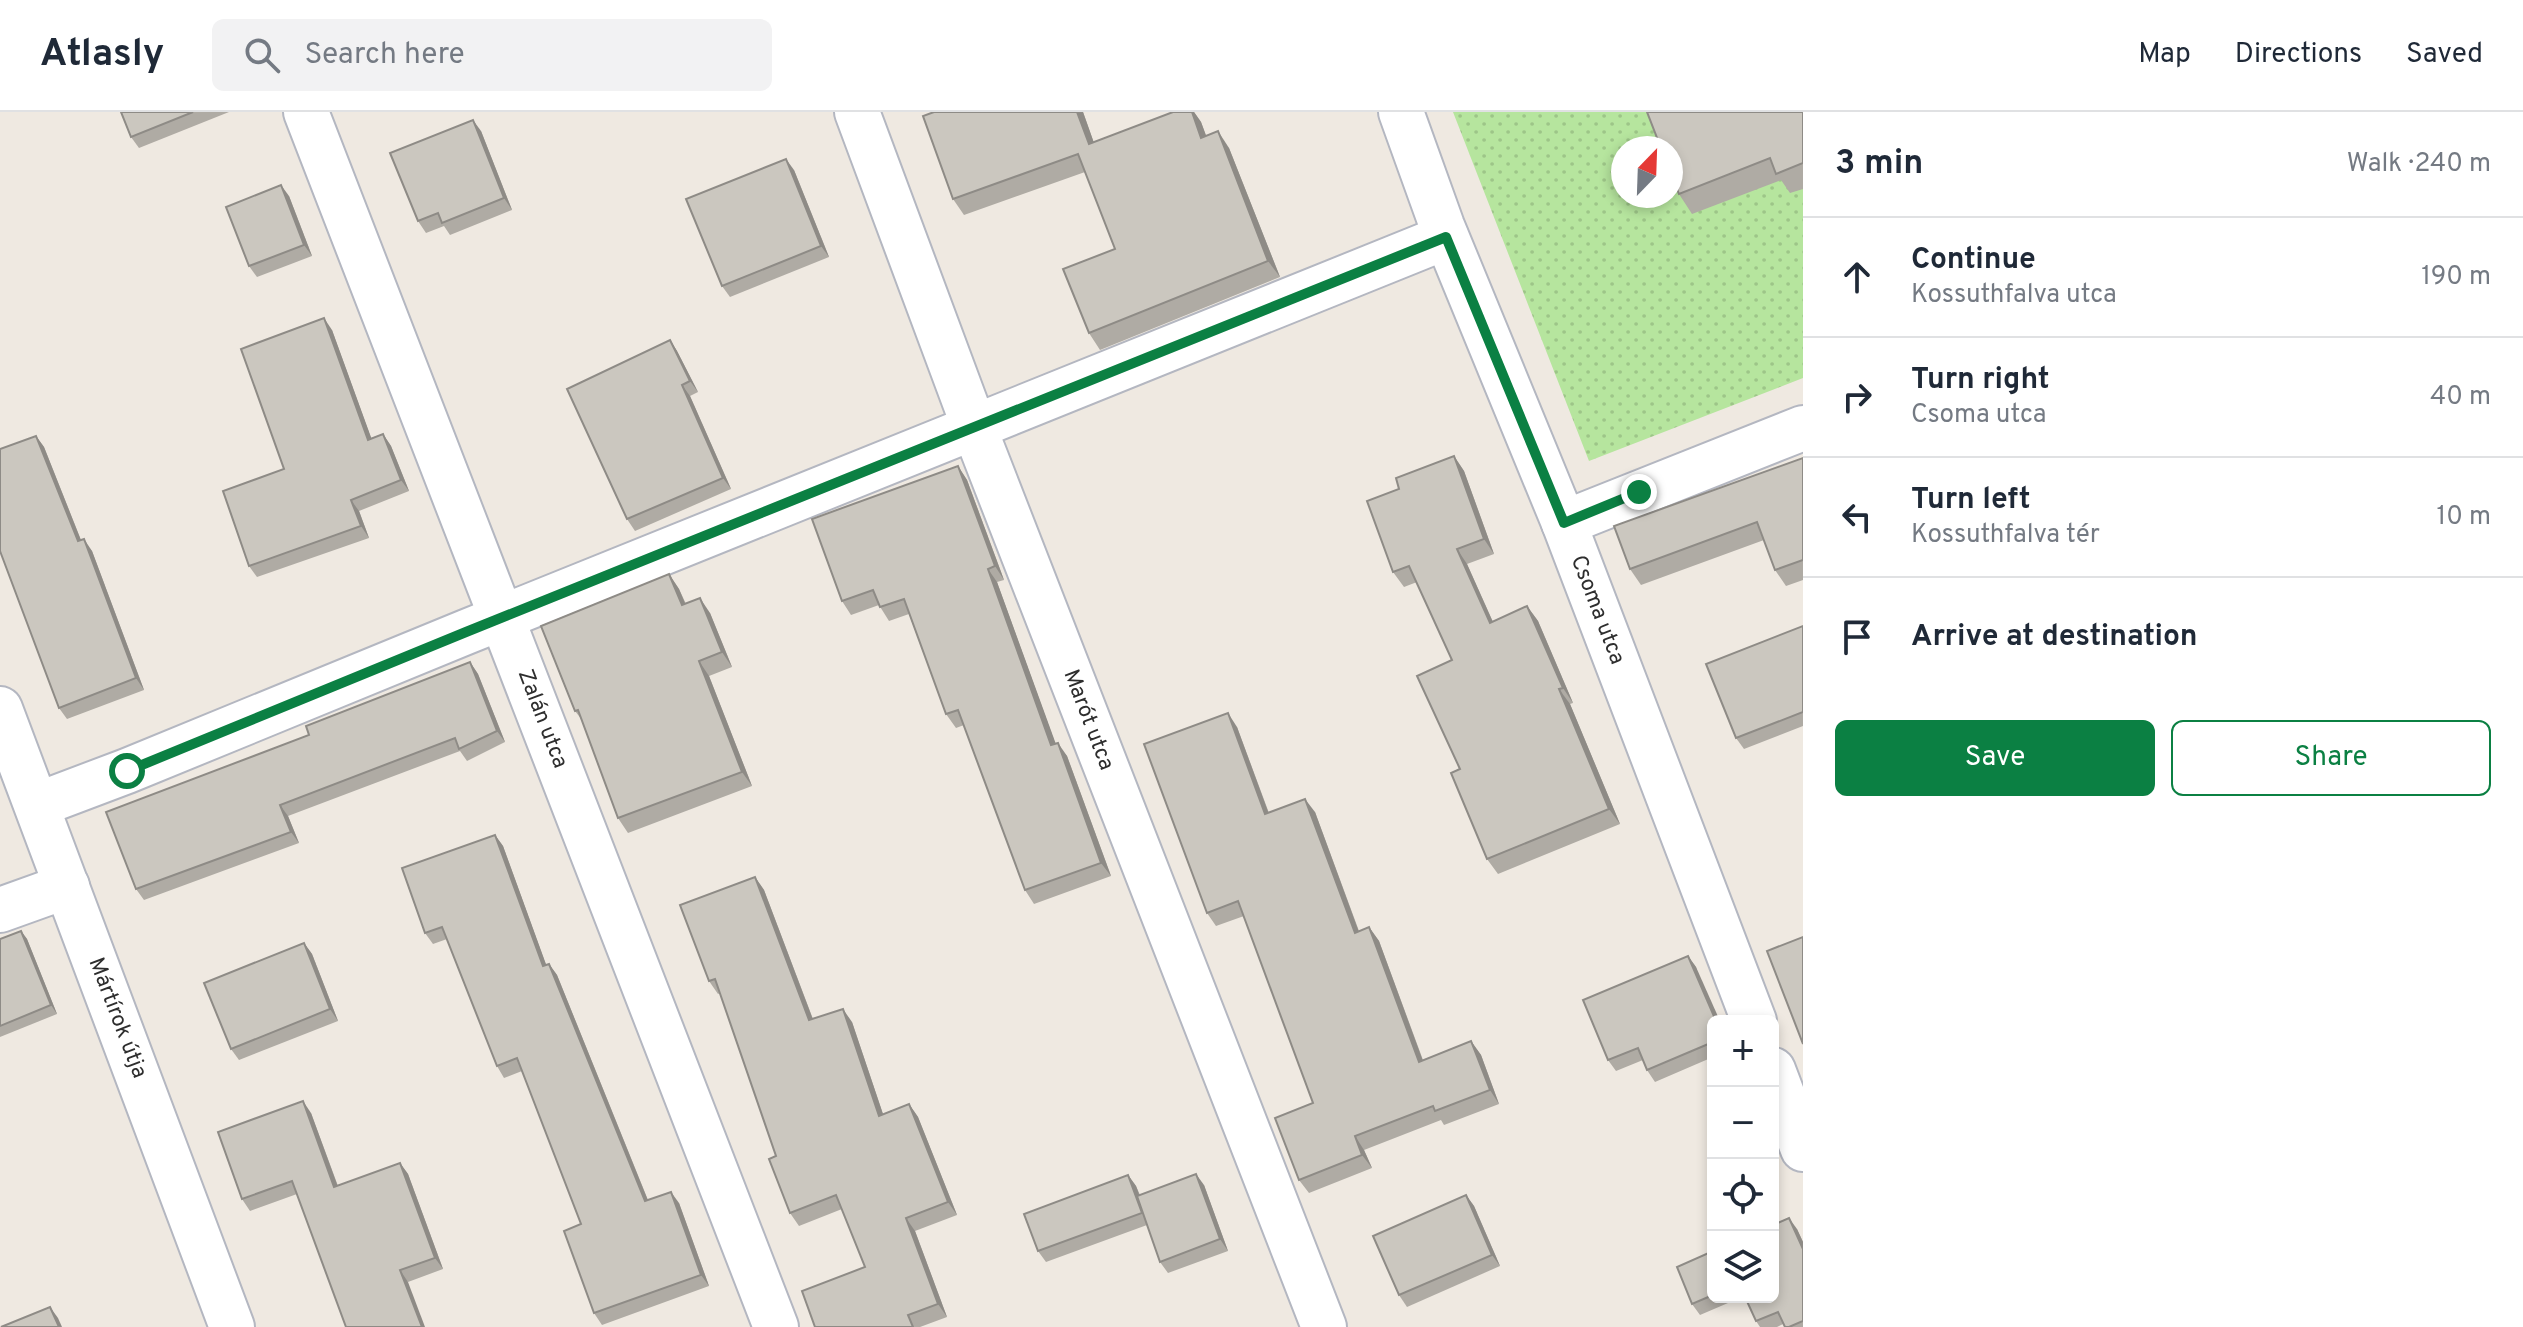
<!DOCTYPE html>
<html lang="en">
<head>
<meta charset="utf-8">
<style>
	:root { --surface:#fff; --page:#f2f2f3; --text:#1f2937; --muted:#747a83; --line:#e0e1e3; --accent:#0b8043 }
	body { margin:0; font-family:Overpass,sans-serif; background:var(--page); color:var(--text) }
	.controls { position:absolute; right:24px; bottom:24px; display:grid; overflow:hidden; border-radius:12px; box-shadow:0 4px 12px #0003 }
	.controls button { width:72px; height:72px; display:grid; place-items:center; padding:0; border:0; border-bottom:2px solid var(--line); background:var(--surface); color:var(--text); font:40px sans-serif }
	.compass { position:absolute; left:1611px; top:24px; width:72px; height:72px; border-radius:50%; background:var(--surface); box-shadow:0 4px 12px #0003; rotate:23deg }
	.stop { position:absolute; width:24px; height:24px; margin:-18px; border:6px solid #0b8043; border-radius:50%; background:#fff }
	.stop.end { background:#0b8043; border-color:#fff; box-shadow:0 2px 8px #0008 }
	.list { margin:0; padding:0; list-style:none }
	h2 { display:flex; justify-content:space-between; align-items:center; height:104px; margin:0; padding:0 32px; font-size:34px }
	h2 small { font-size:26px; font-weight:400; color:var(--muted) }
	.list li { display:grid; grid-template-columns:52px 1fr auto; gap:24px; align-items:center; box-sizing:border-box; height:120px; padding:0 32px; border-top:2px solid var(--line) }
	.list b { display:block; font-size:30px; white-space:nowrap }
	.list p { margin:0; font-size:26px; white-space:nowrap; color:var(--muted) }
	.list em { font-size:26px; font-style:normal; color:var(--muted) }
	.actions { display:flex; gap:16px; padding:24px 32px }
	.actions a { flex:1; padding:18px 0; border:2px solid var(--accent); border-radius:12px; text-align:center; font-size:28px; color:var(--accent) }
	.actions .main { background:var(--accent); color:#fff }
	.icon { flex:none; width:44px; height:44px; fill:none; stroke:currentColor; stroke-width:2; stroke-linecap:round; stroke-linejoin:round }
	.map { position:relative; flex:none; width:1803px; height:1215px; overflow:hidden }
	header { display:flex; align-items:center; gap:48px; box-sizing:border-box; height:112px; padding:0 40px; background:var(--surface); border-bottom:2px solid var(--line) }
	header strong { font-size:38px }
	nav { display:flex; gap:44px; margin-inline-start:auto; font-size:28px }
	.search { width:560px; height:72px; background:var(--page); display:flex; align-items:center; gap:20px; box-sizing:border-box; padding:0 28px; border-radius:12px; color:var(--muted); font-size:30px }
	main { display:flex }
	aside { flex:1; background:var(--surface) }
	.map>svg:first-child { display:block }
</style>
</head>
<body>
<header>
<strong>Atlasly</strong>
<div class="search"><svg class="icon" aria-label="search" viewBox="0 0 24 24"><circle cx="10" cy="10" r="6"/><path d="M15 15l6 6"/></svg>Search here</div>
<nav><a>Map</a><a>Directions</a><a>Saved</a></nav>
</header>
<main>
<div class="map">
<svg width="1803" height="1215" viewBox="0 0 1803 1215">
	<defs>
		<pattern id="park-dots" width="8" height="8" patternUnits="userSpaceOnUse" patternTransform="scale(2)"><rect width="8" height="8" fill="#b6e59e"/><path d="M2 2h.1M6 6h.1" fill="none" stroke="#9dc588" stroke-width="1.8" stroke-linecap="round"/></pattern>
	</defs>
	<rect width="100%" height="100%" fill="#efe9e1"/>
	<!-- park -->
	<path fill="url(#park-dots)" fill-rule="evenodd" d="M 1453,0 L 1803,0 L 1803,266 L 1589,349 ZM 1623,36 L 1671,36 L 1671,84 L 1623,84 Z"/>
	<g fill="none" stroke-linecap="round" stroke-linejoin="round">
		<!-- minor casing -->
		<g stroke="#b4b7c1" stroke-width="48">
			<g id="minor">
				<polyline points="306,0 776,1215"/>
				<polyline points="857,0 982,336 1324,1215"/>
				<polyline points="1401,0 1442,114 1564,411 1754,909"/>
				<polyline points="1564,411 1803,316"/>
				<polyline points="0,597 232,1215"/>
				<polyline points="37,693 127,659 466,520 1446,125"/>
				<polyline points="0,798 67,774"/>
				<polyline points="1773,958 1803,1037"/>
			</g>
		</g>
		<!-- minor -->
		<use href="#minor" stroke="#fff" stroke-width="44"/>
	</g>
	<!-- wall -->
	<g fill="#afaba4">
		<polygon points="121,0 229,0 139,36 131,25"/>
		<polygon points="1083,0 1094,31 1173,0 1194,0 1201,10 1206,24 1229,36 1280,165 1100,238 1089,221 1115,137 1085,60 964,103 953,87"/>
		<polygon points="1803,0 1803,77 1790,81 1781,68 1692,102 1679,82"/>
		<polygon points="481,19 512,98 450,123 444,114 426,121 418,109"/>
		<polygon points="794,58 829,145 730,185 722,174"/>
		<polygon points="289,84 312,144 257,165 249,154"/>
		<polygon points="332,218 371,326 383,322 391,334 409,379 359,399 369,426 257,465 249,454"/>
		<polygon points="670,228 677,239 698,280 690,284 731,377 635,419 627,407"/>
		<polygon points="36,324 44,335 81,428 92,439 144,578 67,607 59,596"/>
		<polygon points="1454,344 1464,359 1494,442 1467,452 1493,510 1527,494 1538,509 1573,591 1570,592 1620,712 1498,762 1487,747 1460,657 1452,548 1417,470 1404,475 1393,460 1399,377"/>
		<polygon points="1803,346 1803,468 1786,474 1775,458 1764,428 1641,473 1630,457"/>
		<polygon points="958,354 967,368 1004,468 997,470 1055,631 1067,644 1111,764 1034,792 1025,778 964,613 956,616 946,602 909,502 889,509 879,493 851,503 842,489"/>
		<polygon points="669,462 679,477 686,492 710,501 732,555 709,564 752,674 628,721 618,706 582,608 575,599"/>
		<polygon points="1803,514 1803,614 1744,637 1736,626"/>
		<polygon points="470,550 478,562 505,630 467,649 460,639 288,704 299,731 144,788 136,777 309,623"/>
		<polygon points="1237,615 1269,701 1315,700 1359,819 1369,815 1379,829 1423,948 1471,929 1481,943 1499,992 1444,1013 1441,1008 1364,1038 1372,1056 1309,1081 1299,1068 1313,991 1244,804 1216,814 1207,801"/>
		<polygon points="495,723 503,734 546,853 549,852 557,863 648,1088 679,1091 709,1174 602,1213 594,1201 581,1112 522,959 504,966 497,954 447,827 433,832 425,821"/>
		<polygon points="755,765 764,778 813,907 852,910 883,1002 909,992 918,1005 957,1103 915,1119 947,1205 920,1215 815,1215 865,1155 842,1097 799,1114 790,1101 776,1044 720,881 718,882 709,869"/>
		<polygon points="21,819 27,827 57,902 0,925 0,827"/>
		<polygon points="304,831 312,842 338,909 239,948 231,937"/>
		<polygon points="1688,844 1696,855 1713,909 1713,945 1655,970 1647,958 1643,948 1616,959 1608,948"/>
		<polygon points="311,1001 338,1074 400,1051 408,1062 443,1157 408,1170 297,1082 250,1099 242,1087"/>
		<polygon points="1128,1063 1136,1074 1140,1083 1204,1073 1228,1139 1168,1161 1160,1150 1147,1113 1046,1150 1038,1139"/>
		<polygon points="1466,1083 1474,1094 1500,1154 1407,1195 1399,1183"/>
		<polygon points="1797,1117 1803,1130 1803,1215 1785,1215 1783,1212 1777,1215 1760,1215 1756,1209"/>
		<polygon points="1713,1139 1713,1185 1742,1185 1700,1203 1692,1192"/>
	</g>
	<!-- shaded-wall -->
	<g fill="#8e8b86">
		<polygon points="1077,0 1083,0 1100,48 1089,32"/>
		<polygon points="1192,0 1194,0 1201,10 1213,42 1201,26"/>
		<polygon points="473,8 481,19 512,98 504,86"/>
		<polygon points="1218,19 1229,36 1280,165 1268,149"/>
		<polygon points="786,47 794,58 829,145 821,134"/>
		<polygon points="281,73 289,84 312,144 304,133"/>
		<polygon points="324,206 332,218 376,339 368,328"/>
		<polygon points="670,228 677,239 698,280 690,269"/>
		<polygon points="682,273 690,284 731,377 723,366"/>
		<polygon points="383,322 391,334 409,379 401,368"/>
		<polygon points="36,324 44,335 86,441 78,429"/>
		<polygon points="1454,344 1464,359 1494,442 1484,427"/>
		<polygon points="958,354 967,368 1004,468 995,454"/>
		<polygon points="351,388 359,399 369,426 361,414"/>
		<polygon points="84,427 92,439 144,578 136,566"/>
		<polygon points="1457,437 1467,452 1500,526 1490,511"/>
		<polygon points="988,457 997,470 1061,646 1051,633"/>
		<polygon points="669,462 679,477 692,508 682,493"/>
		<polygon points="700,486 710,501 732,555 722,540"/>
		<polygon points="1527,494 1538,509 1573,591 1563,576"/>
		<polygon points="699,549 709,564 752,674 742,660"/>
		<polygon points="470,550 478,562 505,630 497,619"/>
		<polygon points="1559,577 1570,592 1620,712 1609,697"/>
		<polygon points="1228,601 1237,615 1274,716 1265,702"/>
		<polygon points="1058,631 1067,644 1111,764 1101,751"/>
		<polygon points="1305,687 1315,700 1364,834 1355,821"/>
		<polygon points="280,693 288,704 299,731 291,720"/>
		<polygon points="495,723 503,734 551,866 543,854"/>
		<polygon points="755,765 764,778 818,921 809,908"/>
		<polygon points="1369,815 1379,829 1428,963 1419,950"/>
		<polygon points="21,819 27,827 57,902 51,893"/>
		<polygon points="304,831 312,842 338,909 330,897"/>
		<polygon points="1688,844 1696,855 1720,909 1716,909"/>
		<polygon points="549,852 557,863 653,1101 645,1089"/>
		<polygon points="843,897 852,910 888,1017 879,1004"/>
		<polygon points="1471,929 1481,943 1499,992 1490,978"/>
		<polygon points="303,989 311,1001 342,1086 334,1075"/>
		<polygon points="909,992 918,1005 957,1103 948,1090"/>
		<polygon points="1355,1024 1364,1038 1372,1056 1362,1043"/>
		<polygon points="400,1051 408,1062 443,1157 435,1146"/>
		<polygon points="1196,1062 1204,1073 1228,1139 1220,1127"/>
		<polygon points="1128,1063 1136,1074 1150,1112 1142,1101"/>
		<polygon points="671,1080 679,1091 709,1174 701,1163"/>
		<polygon points="1466,1083 1474,1094 1500,1154 1492,1143"/>
		<polygon points="906,1106 915,1119 947,1205 938,1192"/>
		<polygon points="1789,1106 1797,1117 1803,1130 1803,1137"/>
		<polygon points="400,1158 408,1170 425,1215 422,1215"/>
		<polygon points="50,1195 58,1206 62,1215 59,1215"/>
	</g>
	<!-- building -->
	<g fill="#cbc7bf" stroke="#8e8b86" stroke-width="2">
		<polygon points="121,0 193,0 131,25"/>
		<polygon points="934,0 1077,0 1089,32 1173,0 1192,0 1201,26 1218,19 1268,149 1089,221 1063,157 1115,137 1078,42 953,87 923,4"/>
		<polygon points="1647,0 1803,0 1803,51 1776,62 1770,46 1679,82 1671,62 1671,36 1661,36"/>
		<polygon points="473,8 504,86 442,111 438,101 418,109 390,41"/>
		<polygon points="786,47 821,134 722,174 686,87"/>
		<polygon points="281,73 304,133 249,154 226,95"/>
		<polygon points="324,206 368,328 383,322 401,368 351,388 361,414 249,454 223,379 284,357 241,237"/>
		<polygon points="670,228 690,269 682,273 723,366 627,407 567,277"/>
		<polygon points="36,324 78,429 84,427 136,566 59,596 0,439 0,337"/>
		<polygon points="1454,344 1484,427 1457,437 1490,511 1527,494 1563,576 1559,577 1609,697 1487,747 1451,661 1460,657 1417,564 1452,548 1409,454 1393,460 1367,389 1399,377 1396,366"/>
		<polygon points="1803,346 1803,448 1775,458 1757,410 1630,457 1614,414"/>
		<polygon points="958,354 995,454 988,457 1051,633 1058,631 1101,751 1025,778 958,598 946,602 904,487 880,495 873,478 842,489 812,407"/>
		<polygon points="669,462 682,493 700,486 722,540 699,549 742,660 618,706 578,598 575,599 541,514"/>
		<polygon points="1803,514 1803,600 1736,626 1706,552"/>
		<polygon points="470,550 497,619 459,637 455,626 280,693 291,720 136,777 106,700 309,623 306,614"/>
		<polygon points="1228,601 1265,702 1305,687 1355,821 1369,815 1419,950 1471,929 1490,978 1435,999 1433,994 1355,1024 1362,1043 1299,1068 1275,1006 1313,991 1238,789 1207,801 1144,632"/>
		<polygon points="495,723 543,854 549,852 645,1089 671,1080 701,1163 594,1201 564,1119 581,1112 517,946 497,954 442,815 425,821 402,756"/>
		<polygon points="755,765 809,908 843,897 879,1004 909,992 948,1090 906,1106 938,1192 908,1203 913,1215 815,1215 802,1179 865,1155 836,1083 790,1101 769,1047 776,1044 715,867 709,869 680,793"/>
		<polygon points="21,819 51,893 0,914 0,827"/>
		<polygon points="1803,825 1803,932 1767,839"/>
		<polygon points="304,831 330,897 231,937 204,871"/>
		<polygon points="1688,844 1716,909 1713,909 1713,930 1647,958 1638,936 1608,948 1583,888"/>
		<polygon points="303,989 334,1075 400,1051 435,1146 400,1158 422,1215 346,1215 292,1069 242,1087 218,1020"/>
		<polygon points="1196,1062 1220,1127 1160,1150 1137,1084"/>
		<polygon points="1128,1063 1142,1101 1038,1139 1024,1102"/>
		<polygon points="1466,1083 1492,1143 1399,1183 1373,1124"/>
		<polygon points="1789,1106 1803,1137 1803,1209 1789,1215 1785,1215 1778,1200 1756,1209 1745,1185 1773,1185 1773,1113"/>
		<polygon points="1713,1139 1713,1183 1692,1192 1677,1155"/>
		<polygon points="50,1195 59,1215 1,1215"/>
	</g>
	<g fill="none" stroke-linecap="round" stroke-linejoin="round">
		<!-- route -->
		<polyline stroke="#0b8043" stroke-width="10" points="127,659 466,520 1446,125 1564,411 1639,380"/>
	</g>
	<g text-anchor="middle" dominant-baseline="central" stroke-width="6" stroke-linejoin="round" paint-order="stroke">
		<!-- street labels -->
		<g font-size="22" fill="#2e2e2e" stroke="#fff">
			<text transform="translate(1597 498) rotate(69)">Csoma utca</text>
			<text transform="translate(542 607) rotate(69)">Zalán utca</text>
			<text transform="translate(1088 608) rotate(69)">Marót utca</text>
			<text transform="translate(117 906) rotate(69)">Mártírok útja</text>
		</g>
	</g>
</svg>
<div class="controls">
<button>+</button>
<button>−</button>
<button><svg class="icon" aria-label="locate" viewBox="0 0 24 24"><circle cx="12" cy="12" r="6"/><path d="M12 2v4M12 18v4M2 12h4M18 12h4"/></svg></button>
<button><svg class="icon" aria-label="layers" viewBox="0 0 24 24"><path d="M12 4l9 5-9 5-9-5zM3 14l9 5 9-5"/></svg></button>
</div>
<svg class="compass" viewBox="-18 -18 36 36"><path d="M0-13l5 13h-10z" fill="#e53935"/><path d="M0 13l5-13h-10z" fill="#747a83"/></svg>
<div class="stop" style="left:127px;top:659px"></div>
<div class="stop end" style="left:1639px;top:380px"></div>
</div>
<aside>
<h2>3 min<small>Walk · 240 m</small></h2>
<ul class="list">
<li><svg class="icon" aria-label="ahead" viewBox="0 0 24 24"><path d="M12 20V5M6 11l6-6 6 6"/></svg><div><b>Continue</b><p>Kossuthfalva utca</p></div><em>190 m</em></li>
<li><svg class="icon" aria-label="right" viewBox="0 0 24 24"><path d="M7 20v-9h11M14 6l5 5-5 5"/></svg><div><b>Turn right</b><p>Csoma utca</p></div><em>40 m</em></li>
<li><svg class="icon" aria-label="left" viewBox="0 0 24 24"><path d="M17 20v-9H6M10 6l-5 5 5 5"/></svg><div><b>Turn left</b><p>Kossuthfalva tér</p></div><em>10 m</em></li>
<li><svg class="icon" aria-label="arrive" viewBox="0 0 24 24"><path d="M6 21V4h12l-3 4 3 4H6"/></svg><div><b>Arrive at destination</b></div></li>
</ul>
<div class="actions"><a class="main">Save</a><a>Share</a></div>
</aside>
</main>
</body>
</html>
